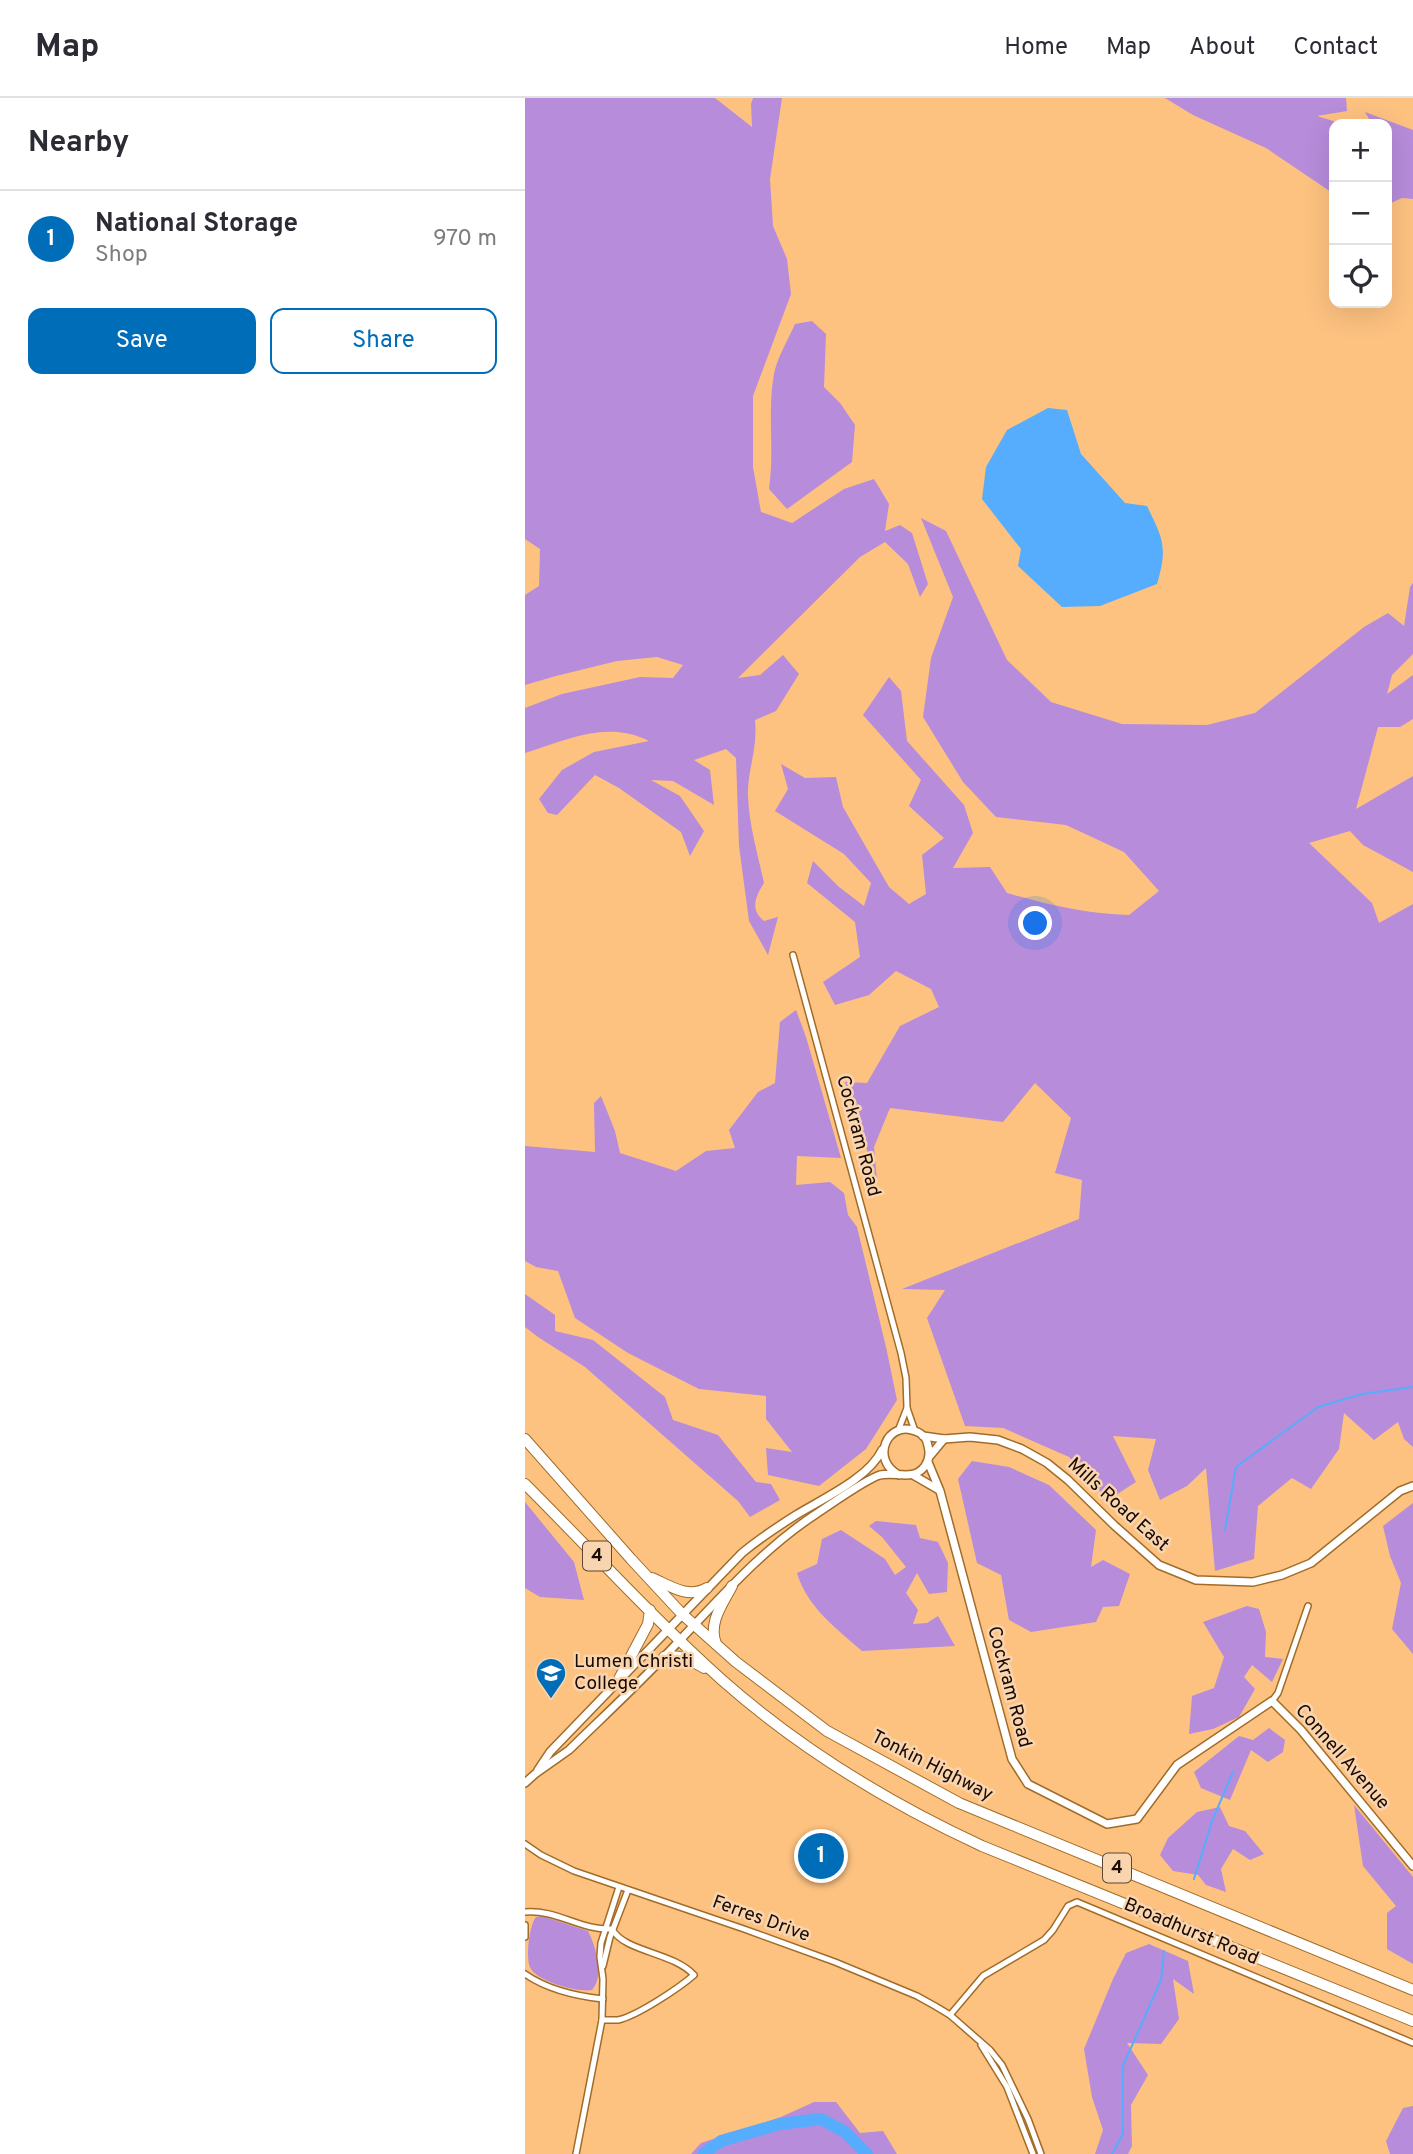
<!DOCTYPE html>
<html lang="en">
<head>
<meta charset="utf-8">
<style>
	:root { --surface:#fff; --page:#f2f2f3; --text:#2b2b33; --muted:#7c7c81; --line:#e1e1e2; --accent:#006db8 }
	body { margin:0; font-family:Overpass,sans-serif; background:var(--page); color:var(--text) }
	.controls { position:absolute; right:21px; top:21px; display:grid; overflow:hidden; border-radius:14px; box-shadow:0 7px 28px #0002 }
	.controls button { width:63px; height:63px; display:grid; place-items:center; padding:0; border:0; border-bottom:2px solid var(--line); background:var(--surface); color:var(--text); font:35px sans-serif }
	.you { position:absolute; left:511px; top:826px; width:24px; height:24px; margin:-18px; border:5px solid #fff; border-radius:50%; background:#1a73e8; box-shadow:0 0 0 10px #1a73e833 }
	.badge { display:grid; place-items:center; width:46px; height:46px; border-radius:50%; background:var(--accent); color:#fff; font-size:23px; font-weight:700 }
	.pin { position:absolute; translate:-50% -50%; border:4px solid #fff; box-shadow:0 2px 7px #0006 }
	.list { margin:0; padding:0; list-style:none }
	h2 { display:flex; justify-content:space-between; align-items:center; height:91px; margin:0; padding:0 28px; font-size:30px }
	h2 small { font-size:23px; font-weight:400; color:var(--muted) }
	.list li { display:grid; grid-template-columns:46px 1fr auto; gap:21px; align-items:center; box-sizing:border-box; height:98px; padding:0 28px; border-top:2px solid var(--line) }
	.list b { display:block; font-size:26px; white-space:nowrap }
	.list p { margin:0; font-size:23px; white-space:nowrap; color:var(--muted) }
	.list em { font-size:23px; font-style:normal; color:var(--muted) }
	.actions { display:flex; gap:14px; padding:21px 28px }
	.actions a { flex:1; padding:16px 0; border:2px solid var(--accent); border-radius:14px; text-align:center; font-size:24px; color:var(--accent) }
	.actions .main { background:var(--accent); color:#fff }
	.icon { flex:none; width:38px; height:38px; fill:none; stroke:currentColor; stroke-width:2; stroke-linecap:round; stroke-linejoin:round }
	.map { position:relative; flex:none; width:888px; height:2056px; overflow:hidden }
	header { display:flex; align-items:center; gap:42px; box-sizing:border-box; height:98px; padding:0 35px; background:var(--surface); border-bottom:2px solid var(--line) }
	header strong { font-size:33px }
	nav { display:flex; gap:38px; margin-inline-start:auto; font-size:24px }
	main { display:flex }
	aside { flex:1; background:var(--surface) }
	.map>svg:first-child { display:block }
</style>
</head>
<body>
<header>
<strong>Map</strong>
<nav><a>Home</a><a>Map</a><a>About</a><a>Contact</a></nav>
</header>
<main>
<aside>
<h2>Nearby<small></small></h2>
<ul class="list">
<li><span class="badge">1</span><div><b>National Storage</b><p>Shop</p></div><em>970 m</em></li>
</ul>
<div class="actions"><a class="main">Save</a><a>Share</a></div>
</aside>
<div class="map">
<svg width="888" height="2056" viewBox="0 0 888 2056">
	<rect width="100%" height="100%" fill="#fdc280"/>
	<!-- green -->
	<g fill="#b78cdb">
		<path d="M 0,0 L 190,0 L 227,29 L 226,6 L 228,0 L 257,0 L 245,81 L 248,128 L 262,161 L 266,196 L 228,298 L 228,369 L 236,414 L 267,425 L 319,391 L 349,381 L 364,406 L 360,433 L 375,427 L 387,435 L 403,486 L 395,499 L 383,466 L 360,444 L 335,459 L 213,580 L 235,577 L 258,557 L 274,576 L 251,613 L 230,622 C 233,652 222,672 223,698 C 224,727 233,757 239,785 C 231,798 224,811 239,823 L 253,819 L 243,857 L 224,823 L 214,748 L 211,660 L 201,651 L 169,662 L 185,672 L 189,707 L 148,683 L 126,682 L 155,698 L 179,733 L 165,758 L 156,734 L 94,690 L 70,677 L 32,717 L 23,715 L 14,701 L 37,672 L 69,654 L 124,643 C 81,622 43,642 0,655 L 0,610 L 37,596 L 115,579 L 148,580 L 158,567 L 132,559 L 92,563 L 31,578 L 0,587 L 0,497 L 14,488 L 15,451 L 0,441 Z"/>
		<polygon points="640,0 821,0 822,13 792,18 818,26 809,26 809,96 741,50 668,17"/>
		<polygon points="840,14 888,32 888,101 877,100 866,105 867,59 862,51 862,26 847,26"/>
		<path d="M 287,223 L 301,236 L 299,289 L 315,305 L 330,327 L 327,364 L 262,411 L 244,391 C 250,353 242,314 249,276 C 252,260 263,242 270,226 Z"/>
		<path d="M 396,420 L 421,433 L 482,562 L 526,604 L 597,626 L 682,627 L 730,615 L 839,529 L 863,515 L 879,528 L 885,489 L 888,485 L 888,556 L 867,577 L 862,596 L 888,577 L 888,621 L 875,629 L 853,629 L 831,711 L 888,678 L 888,774 L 838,747 L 825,733 L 784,745 L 847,805 L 854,825 L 888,806 L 888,1349 L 879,1341 L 873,1324 L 849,1342 L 819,1315 L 814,1351 L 786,1391 L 767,1380 L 733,1408 L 729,1461 L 690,1473 L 681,1370 L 662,1388 L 635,1402 L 623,1372 L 631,1341 L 588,1338 L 611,1384 L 583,1402 L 544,1359 L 478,1330 L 440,1328 L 402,1220 L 420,1192 L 377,1191 L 554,1121 L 557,1082 L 530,1075 L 546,1020 L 510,985 L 478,1024 L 365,1010 L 349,1049 L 352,1083 L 320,984 L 342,985 L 375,928 L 414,909 L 406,891 L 371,873 L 344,897 L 310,907 L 298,884 L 335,859 L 330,824 L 282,785 L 288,763 L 314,789 L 339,808 L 346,785 L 319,756 L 250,713 L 263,691 L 256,666 L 280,680 L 311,679 L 318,709 L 364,789 L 384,806 L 401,796 L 397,757 L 419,740 L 384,708 L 396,682 L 338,617 L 364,579 L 376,593 L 382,643 L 439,707 L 448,735 L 428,770 L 465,769 L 482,795 C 523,807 562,816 604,817 L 634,793 L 599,754 L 541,727 L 471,719 L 438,684 L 398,619 L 406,560 L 428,499 Z"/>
		<polygon points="271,912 281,939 316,1060 272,1058 271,1087 305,1084 319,1095 323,1117 332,1129 361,1249 372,1302 341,1351 294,1388 243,1377 241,1350 267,1354 241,1321 241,1298 174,1291 103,1255 50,1220 33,1173 11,1169 0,1163 0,1048 70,1054 69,1005 76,998 90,1033 95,1055 151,1073 181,1053 210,1050 204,1032 233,994 250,985 255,924"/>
		<polygon points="0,1196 30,1217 30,1233 68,1242 140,1299 148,1322 193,1337 231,1384 246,1386 255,1402 225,1419 213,1403 60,1269 13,1239 0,1229"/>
		<polygon points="447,1363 484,1369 524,1387 571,1432 566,1469 578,1462 605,1476 594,1508 578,1509 571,1524 506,1534 484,1522 476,1477 452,1465 433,1381"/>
		<polygon points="0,1404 49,1464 59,1502 15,1499 0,1490"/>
		<polygon points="888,1405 888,1556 867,1531 876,1485 865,1458 858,1428"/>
		<path d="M 351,1423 L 391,1427 L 395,1440 L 413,1444 L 423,1465 L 422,1494 L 404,1496 L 392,1475 L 381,1495 L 393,1512 L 388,1526 L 402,1525 L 413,1518 L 430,1548 L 337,1553 C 311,1530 282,1509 272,1475 L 292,1466 L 297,1441 L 316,1432 L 360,1461 L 370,1477 L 381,1469 L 357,1439 L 344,1428 Z"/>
		<polygon points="722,1508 734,1511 741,1534 740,1559 758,1561 747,1584 727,1567 719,1579 730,1591 714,1619 688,1631 664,1636 667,1598 689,1590 699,1559 678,1524"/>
		<polygon points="744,1630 760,1642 758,1654 743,1664 726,1652 705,1702 676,1690 669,1674 714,1638 728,1642"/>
		<polygon points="829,1707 888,1779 888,1866 862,1851 862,1815 871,1808 838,1768"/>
		<polygon points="695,1709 704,1728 720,1733 739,1756 725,1762 708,1751 696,1771 701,1794 681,1787 673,1777 648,1773 635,1757 643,1740 672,1714"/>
		<path d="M 17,1818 L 63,1833 C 71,1849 80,1878 67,1892 C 53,1895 13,1883 6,1871 C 0,1862 4,1827 11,1819 Z"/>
		<polygon points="624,1846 663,1863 669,1896 648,1881 654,1921 636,1946 602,1945 623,1977 606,2007 607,2048 603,2056 570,2056 578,2032 567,1999 559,1951 588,1881 601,1855"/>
		<polygon points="289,2004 311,2004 335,2035 358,2033 372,2056 166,2056 176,2045 256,2019"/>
		<polygon points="888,2008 888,2056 865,2056 861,2043 878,2010"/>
	</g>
	<!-- water -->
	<path fill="#56adfd" d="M 523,310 L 542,312 L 556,356 L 600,405 L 622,408 C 638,441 643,449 632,486 L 575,508 L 537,509 L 493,468 L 496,451 L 457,401 L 461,369 L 482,332 Z"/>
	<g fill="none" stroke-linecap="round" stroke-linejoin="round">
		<!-- stream -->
		<g stroke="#56adfd" stroke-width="2">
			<polyline points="700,1432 711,1369 793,1309 837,1296 888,1289"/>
			<polyline points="669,1781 687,1723 708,1674"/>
			<polyline points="587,2056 598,2036 598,1968 636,1882 639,1853"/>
		</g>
		<!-- river -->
		<polyline stroke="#56adfd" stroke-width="12" points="178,2056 196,2043 255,2026 296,2021 320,2034 342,2056"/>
		<!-- street casing -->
		<g stroke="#a26c28" stroke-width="8">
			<g id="street">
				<polyline points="268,857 376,1255 381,1280 382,1310 390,1333"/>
				<polyline points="373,1333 382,1310"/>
				<polyline points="747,1603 753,1595 783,1508"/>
				<polyline points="0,1746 16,1757 49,1773 219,1831 310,1864 392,1898 410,1908 425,1917 465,1952 477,1967 503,2021 516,2056"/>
				<path d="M 0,1814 C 31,1811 57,1833 87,1831 C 99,1854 148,1854 169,1877 C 154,1890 112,1918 93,1922 C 88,1922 82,1922 77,1922"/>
				<polyline points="0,1827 0,1839"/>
				<polyline points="78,1868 85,1839 103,1792"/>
				<path d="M 0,1876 C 23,1892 50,1898 78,1901"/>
				<polyline points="425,1917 458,1878 519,1842 528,1832 543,1808 552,1804 888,1945"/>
				<polyline points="456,1947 482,1989 508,2056"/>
				<polyline points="51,2056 77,1922 78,1881 75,1859 76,1845 94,1789"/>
			</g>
		</g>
		<!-- secondary casing -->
		<g stroke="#a26c28" stroke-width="10">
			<g id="secondary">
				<polyline points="398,1338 419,1341 445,1339 473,1342 497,1351 522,1365 543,1382 590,1428 634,1467 671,1482 728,1484 757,1477 786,1465 875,1393 888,1388"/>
				<polyline points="404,1359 419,1341"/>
				<polyline points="403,1364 415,1393 487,1661 503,1686 582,1726 612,1721 652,1667 747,1603 776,1632 888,1768"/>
				<polyline points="388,1377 414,1392"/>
				<path d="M 13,1672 L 25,1654 L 217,1455 C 234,1441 252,1429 271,1417 C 297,1401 344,1380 357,1352"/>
				<path d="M 0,1685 L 10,1676 L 44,1652 C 81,1616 119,1581 154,1543 C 197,1498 239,1450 291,1416 C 305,1407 341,1381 355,1377 C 371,1373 388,1384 400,1368 C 404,1362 405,1355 403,1348 C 402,1341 397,1335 390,1333 C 362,1322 345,1362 374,1377"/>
			</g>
		</g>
		<!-- highway casing -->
		<g stroke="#a26c28" stroke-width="12">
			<g id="highway">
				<polyline points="0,1341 106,1461 157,1516 211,1564 302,1633 434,1705 888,1892"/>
				<path d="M 0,1386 C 65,1451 128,1520 197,1582 C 274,1650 364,1705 457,1748 L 888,1923"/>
				<path d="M 127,1480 C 145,1488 163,1501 182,1490"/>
				<path d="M 191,1546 C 183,1525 197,1507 207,1488"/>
				<path d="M 139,1559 C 154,1556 166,1562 179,1570"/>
				<polyline points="94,1581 123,1526 125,1512"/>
			</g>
		</g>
		<!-- street -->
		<use href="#street" stroke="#fff" stroke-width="5"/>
		<!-- secondary -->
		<use href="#secondary" stroke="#fff" stroke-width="7"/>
		<!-- highway -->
		<use href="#highway" stroke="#fff" stroke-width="10"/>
	</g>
	<!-- icons -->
	<defs>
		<g id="school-pin" transform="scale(1.575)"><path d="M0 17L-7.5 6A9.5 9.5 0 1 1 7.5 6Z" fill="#006db8" stroke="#f9d5af"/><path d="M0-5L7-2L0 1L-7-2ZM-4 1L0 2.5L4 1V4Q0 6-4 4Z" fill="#fff"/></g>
	</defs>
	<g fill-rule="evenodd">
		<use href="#school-pin" x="26" y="1575"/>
	</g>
	<g text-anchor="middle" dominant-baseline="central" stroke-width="5" stroke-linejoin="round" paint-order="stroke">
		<!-- shield labels -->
		<g fill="#f9d5af" stroke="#5d4734" stroke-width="2">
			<rect x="58" y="1443.5" width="28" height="29" rx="5"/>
			<rect x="578" y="1755.5" width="28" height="29" rx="5"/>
		</g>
		<g font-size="18" font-weight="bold" fill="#1a0a00">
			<text x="72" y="1458">4</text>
			<text x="592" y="1770">4</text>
		</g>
		<!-- street labels -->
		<g font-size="19" fill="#1a0a00" stroke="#f9d5af">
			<text transform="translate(333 1038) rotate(75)">Cockram Road</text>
			<text transform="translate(593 1407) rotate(42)">Mills Road East</text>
			<text transform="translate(484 1589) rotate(75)">Cockram Road</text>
			<text transform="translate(817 1659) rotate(49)">Connell Avenue</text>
			<text transform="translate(407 1668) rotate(27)">Tonkin Highway</text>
			<text transform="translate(236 1821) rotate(20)">Ferres Drive</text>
			<text transform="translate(666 1834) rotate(23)">Broadhurst Road</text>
		</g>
		<!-- poi labels -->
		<g font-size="19" fill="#1a0a00" stroke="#f9d5af" text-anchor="start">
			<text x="49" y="1564">Lumen Christi<tspan x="49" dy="22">College</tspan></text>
		</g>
	</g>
</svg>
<div class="controls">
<button>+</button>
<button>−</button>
<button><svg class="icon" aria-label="locate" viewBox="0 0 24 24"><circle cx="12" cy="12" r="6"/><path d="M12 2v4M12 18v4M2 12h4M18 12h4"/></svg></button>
</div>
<div class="you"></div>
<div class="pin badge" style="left:296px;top:1758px">1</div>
</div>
</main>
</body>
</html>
